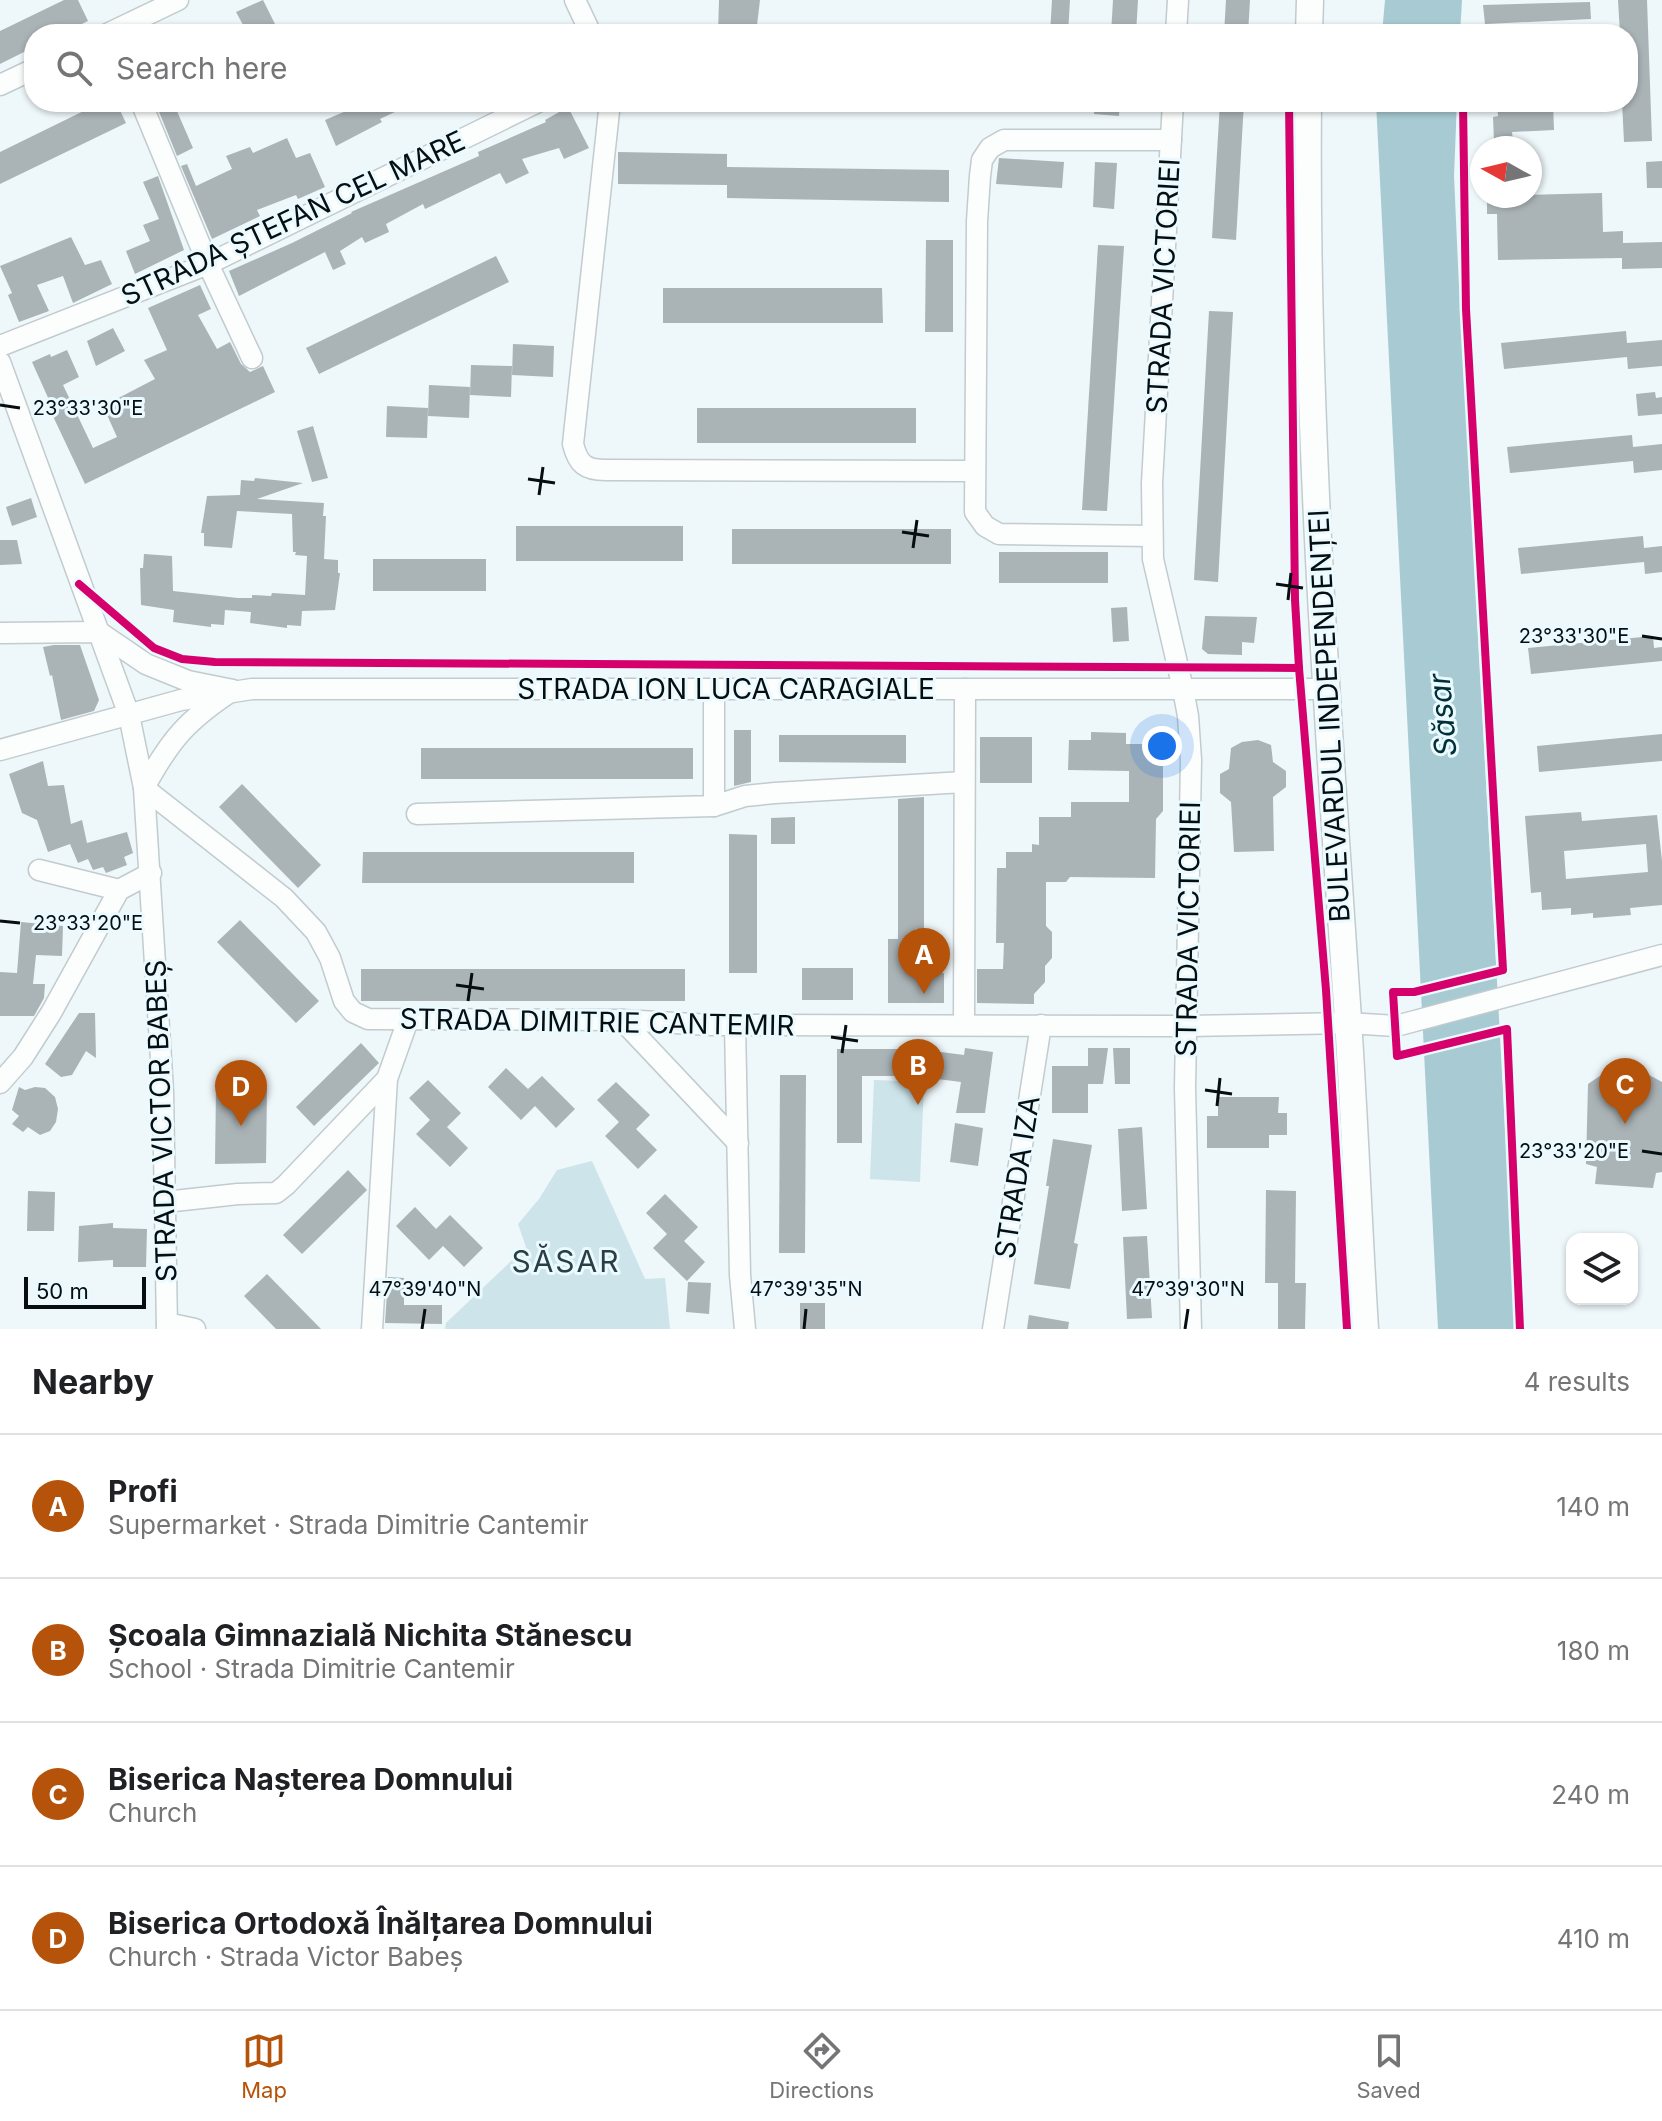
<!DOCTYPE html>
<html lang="en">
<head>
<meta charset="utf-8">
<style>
	:root { --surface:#fff; --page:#f2f2f2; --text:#202124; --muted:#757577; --line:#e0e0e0; --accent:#b45309 }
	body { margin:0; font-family:Inter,sans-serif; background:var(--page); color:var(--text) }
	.controls { position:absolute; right:24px; bottom:24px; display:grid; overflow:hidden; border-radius:16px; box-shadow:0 2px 6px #0004 }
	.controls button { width:72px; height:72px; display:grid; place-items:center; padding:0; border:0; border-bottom:2px solid var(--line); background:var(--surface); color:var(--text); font:40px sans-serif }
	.compass { position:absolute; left:1470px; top:136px; width:72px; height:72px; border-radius:50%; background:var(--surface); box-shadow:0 2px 6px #0004; rotate:278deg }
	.scale { position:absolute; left:24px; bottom:20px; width:122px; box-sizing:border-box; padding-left:8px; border:4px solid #060e11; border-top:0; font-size:22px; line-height:28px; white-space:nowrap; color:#060e11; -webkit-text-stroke:6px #eafafe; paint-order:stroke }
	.you { position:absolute; left:1162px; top:746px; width:28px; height:28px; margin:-20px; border:6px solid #fff; border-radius:50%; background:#1a73e8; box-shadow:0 0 0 12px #1a73e833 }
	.badge { display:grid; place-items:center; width:52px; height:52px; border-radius:50%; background:var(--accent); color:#fff; font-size:26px; font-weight:700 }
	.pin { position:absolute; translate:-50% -66px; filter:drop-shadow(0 2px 4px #0008) }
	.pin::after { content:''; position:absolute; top:42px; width:28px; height:24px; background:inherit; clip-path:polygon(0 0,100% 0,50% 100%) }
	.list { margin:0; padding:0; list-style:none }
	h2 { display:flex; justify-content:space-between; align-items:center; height:104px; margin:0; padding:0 32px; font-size:34px }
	h2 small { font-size:26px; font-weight:400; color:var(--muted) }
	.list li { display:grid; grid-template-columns:52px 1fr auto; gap:24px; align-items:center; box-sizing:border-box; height:144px; padding:0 32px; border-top:2px solid var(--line) }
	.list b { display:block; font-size:30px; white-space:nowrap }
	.list p { margin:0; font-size:26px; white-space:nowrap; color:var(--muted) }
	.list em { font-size:26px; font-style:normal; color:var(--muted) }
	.icon { flex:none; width:44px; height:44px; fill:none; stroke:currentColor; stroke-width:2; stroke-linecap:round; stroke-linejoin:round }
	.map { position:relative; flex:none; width:1662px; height:1329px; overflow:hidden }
	.search { position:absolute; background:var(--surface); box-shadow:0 2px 6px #0004; left:24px; right:24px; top:24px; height:88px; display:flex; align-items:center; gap:20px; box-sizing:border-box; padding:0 28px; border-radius:32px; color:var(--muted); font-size:30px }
	.sheet { height:680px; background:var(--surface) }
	nav { display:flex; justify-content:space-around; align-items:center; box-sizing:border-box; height:112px; border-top:2px solid var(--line); background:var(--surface); font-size:22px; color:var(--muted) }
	nav a { display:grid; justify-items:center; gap:4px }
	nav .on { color:var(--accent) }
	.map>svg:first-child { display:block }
</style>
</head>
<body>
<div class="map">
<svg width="1662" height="1329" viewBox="0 0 1662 1329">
	<rect width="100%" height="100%" fill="#eef7fa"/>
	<!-- green -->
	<g fill="#cce4ea">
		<polygon points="874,1080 924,1082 920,1182 870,1179"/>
		<polygon points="592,1161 645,1279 665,1278 670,1329 445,1329 446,1323 526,1247 518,1224 539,1199 557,1170"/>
	</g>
	<!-- water -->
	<g fill="#a8cad2">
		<polygon points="1385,0 1462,0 1460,34 1382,34"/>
		<polygon points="1376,102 1457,102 1454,176 1459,287 1516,1329 1438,1329"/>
	</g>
	<!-- building -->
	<g fill="#aab3b6" fill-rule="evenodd">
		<polygon points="64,0 78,0 88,21 61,34 34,34 34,47 0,64 0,31"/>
		<polygon points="263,0 280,34 248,34 236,12"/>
		<polygon points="719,0 760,0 756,34 718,34"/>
		<polygon points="1052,0 1070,0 1068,34 1050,34"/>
		<polygon points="1113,0 1138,0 1136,34 1111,34"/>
		<polygon points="1226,0 1250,0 1248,34 1224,34"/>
		<polygon points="1618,0 1647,0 1652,141 1624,142 1622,102 1628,102 1628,34 1620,34"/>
		<polygon points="1590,2 1591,19 1485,24 1483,5"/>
		<polygon points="102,102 116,102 126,123 0,184 0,152"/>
		<polygon points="155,102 173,102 193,148 177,156"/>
		<polygon points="367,102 416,102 380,119 382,122 336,146 325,120"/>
		<polygon points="1095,102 1120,102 1119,116 1094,114"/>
		<polygon points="1220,102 1244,102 1236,240 1212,238"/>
		<polygon points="1497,102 1553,102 1554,130 1512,132 1513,141 1494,142 1493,117 1498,116"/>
		<polygon points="568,107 589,148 564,159 559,148 522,159 529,173 506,184 500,173 425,209 423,204 386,224 389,232 365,243 362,237 340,251 346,264 333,270 325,252 239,296 229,271 292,243 352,213 351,212 479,156 478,152 546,122 545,120"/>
		<polygon points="287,138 296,158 310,153 325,187 298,199 296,195 257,210 260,216 212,239 181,166 187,164 196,186 232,169 226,156 250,147 253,153"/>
		<polygon points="618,152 727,154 727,167 949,170 949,202 727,198 727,185 618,184"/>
		<polygon points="999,158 1064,162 1062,188 996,184"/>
		<polygon points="1662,161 1662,188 1647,188 1646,162"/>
		<polygon points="1095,162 1117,163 1114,209 1093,207"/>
		<polygon points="158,176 184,250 135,274 126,251 150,241 143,225 159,219 143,182"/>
		<polygon points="1602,193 1603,232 1623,231 1623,243 1662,242 1662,268 1622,269 1622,258 1498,260 1497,214 1487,214 1487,196"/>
		<polygon points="71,237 85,265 101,260 112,284 73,303 63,276 37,285 49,311 19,322 8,295 12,293 0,266"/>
		<polygon points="926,240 953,240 953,332 925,332"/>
		<polygon points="1098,245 1124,246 1107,511 1082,510"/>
		<polygon points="496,256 509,282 319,374 306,348"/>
		<polygon points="200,285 211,309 198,315 217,349 230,342 241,364 250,372 263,366 275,392 85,484 51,412 54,411 32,362 50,354 51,357 67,350 79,377 63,385 93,448 117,437 103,406 155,379 144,360 167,350 148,308"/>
		<polygon points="663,288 882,288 883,323 663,323"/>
		<polygon points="1209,311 1233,312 1218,582 1194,580"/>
		<polygon points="113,328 125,351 96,366 87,341"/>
		<polygon points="1626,331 1627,343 1662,340 1662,366 1628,369 1627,357 1504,369 1501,343"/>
		<polygon points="513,344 554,346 553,377 512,375"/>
		<polygon points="471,365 512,366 511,397 470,395"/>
		<polygon points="429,385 470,387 469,418 428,416"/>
		<polygon points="1655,392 1656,398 1662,397 1662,414 1638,416 1636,394"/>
		<polygon points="387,406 428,408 427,438 386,437"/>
		<rect x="697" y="408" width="219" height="35"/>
		<polygon points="313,426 328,478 312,482 297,431"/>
		<polygon points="1632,435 1633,447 1662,444 1662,470 1634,473 1633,461 1510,473 1507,447"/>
		<polygon points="255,478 303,483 257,499 324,503 323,516 326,516 324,559 338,560 338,573 340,573 335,610 302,611 301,626 287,625 287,628 250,623 251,612 225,610 224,625 211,624 211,627 173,622 174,610 141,605 140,568 143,568 144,554 172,556 173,591 238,598 252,598 252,595 271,596 272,593 305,595 307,556 295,555 296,552 293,552 292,514 237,511 232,548 204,546 204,533 201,533 207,496 240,495 241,480 254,481"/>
		<polygon points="31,498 37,517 12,526 6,507"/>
		<rect x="516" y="526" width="167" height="35"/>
		<rect x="732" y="529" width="219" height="35"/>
		<polygon points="1643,536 1644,548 1662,546 1662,572 1645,574 1644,562 1521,574 1518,548"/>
		<polygon points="0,540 17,540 22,564 0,565"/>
		<rect x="999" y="552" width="109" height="31"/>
		<rect x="373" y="559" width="113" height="32"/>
		<polygon points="1127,607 1129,641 1113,642 1111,608"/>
		<polygon points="1205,616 1257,617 1254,643 1242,642 1242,655 1208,654 1202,649"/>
		<polygon points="1653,636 1654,648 1662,647 1662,661 1531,674 1528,648"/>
		<polygon points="54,645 80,645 99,700 94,711 61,720 52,675 50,676 43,647"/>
		<polygon points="734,730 751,730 751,782 734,786"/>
		<polygon points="1091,732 1126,733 1126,744 1157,744 1157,758 1163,759 1163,811 1156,819 1155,878 1070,877 1066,882 1046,882 1046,926 1052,932 1052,958 1045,966 1045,982 1034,994 1034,1004 977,1003 977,969 1003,969 1004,943 996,943 997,868 1006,868 1006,852 1032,852 1032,844 1039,845 1039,817 1071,817 1071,802 1129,802 1129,771 1068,770 1069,740 1091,740"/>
		<polygon points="1662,734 1662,761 1539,772 1537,746"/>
		<polygon points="779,735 906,735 906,763 779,762"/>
		<rect x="980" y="737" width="52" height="46"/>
		<polygon points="1258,740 1271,745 1273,762 1286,771 1286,787 1273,797 1274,851 1234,852 1231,802 1220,793 1220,774 1229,769 1231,748 1242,742"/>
		<rect x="421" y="748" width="272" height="31"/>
		<polygon points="43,761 48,786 64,785 71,824 82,820 87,843 127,832 133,853 124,857 127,865 106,873 103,867 93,870 88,859 78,863 70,844 48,852 37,820 22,813 9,774"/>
		<polygon points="242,784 321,865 298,888 219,807"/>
		<polygon points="924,797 924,929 915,929 915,973 944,973 944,1003 888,1003 888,939 898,939 898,799"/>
		<path d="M 1581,812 L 1582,821 L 1657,815 L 1662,861 L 1662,905 L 1630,908 L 1631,915 L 1593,918 L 1593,913 L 1571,915 L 1571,908 L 1542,910 L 1541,892 L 1531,893 L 1525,816 ZM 1646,844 L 1648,872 L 1566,879 L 1564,851 Z"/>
		<polygon points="795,817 795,844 771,844 771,818"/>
		<polygon points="729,834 757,835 757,973 729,973"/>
		<polygon points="363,852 634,852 634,883 362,883"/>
		<polygon points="240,920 319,1001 296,1023 217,942"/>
		<polygon points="21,922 63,926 62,956 36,955 33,984 45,984 44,998 34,1016 0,1016 0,972 17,973"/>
		<rect x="802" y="968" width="51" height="32"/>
		<rect x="361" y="969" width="324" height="32"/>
		<polygon points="79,1013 95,1013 96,1058 86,1051 72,1075 61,1077 45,1064"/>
		<polygon points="361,1043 379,1063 314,1126 296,1107"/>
		<polygon points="965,1048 993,1052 985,1113 956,1113 961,1082 914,1076 862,1076 862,1143 837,1143 837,1049 918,1049 964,1055"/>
		<polygon points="1088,1048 1108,1048 1103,1084 1088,1084 1088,1113 1052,1113 1052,1066 1088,1066"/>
		<polygon points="1113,1048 1130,1048 1130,1084 1115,1084"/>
		<polygon points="1623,1066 1642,1071 1662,1082 1662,1172 1656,1173 1653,1188 1595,1184 1597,1167 1586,1164 1588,1084 1607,1071"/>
		<polygon points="506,1068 528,1089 542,1076 575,1109 556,1128 535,1106 521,1120 488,1087"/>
		<polygon points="780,1075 806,1075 805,1253 779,1253"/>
		<polygon points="229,1079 247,1079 252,1087 267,1088 266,1163 215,1164 216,1089 223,1088"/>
		<polygon points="428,1080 461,1113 447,1127 468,1148 450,1167 416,1134 430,1120 409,1098"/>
		<polygon points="616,1082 650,1115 636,1129 657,1150 638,1169 605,1136 619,1122 597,1100"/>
		<polygon points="19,1087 25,1090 35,1087 45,1088 55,1097 58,1109 56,1122 50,1131 40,1135 28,1127 23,1132 12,1124 19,1116 12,1110"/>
		<polygon points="1218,1097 1279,1097 1278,1113 1287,1113 1287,1135 1269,1135 1269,1148 1207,1148 1207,1116 1218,1116"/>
		<polygon points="955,1123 983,1128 978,1166 950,1162"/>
		<polygon points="1142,1127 1147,1209 1122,1211 1118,1129"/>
		<polygon points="1053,1139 1092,1145 1074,1243 1078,1244 1070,1289 1034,1284 1049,1186 1046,1186"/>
		<polygon points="348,1170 367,1190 302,1254 283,1235"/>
		<polygon points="1266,1190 1296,1191 1295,1283 1306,1283 1305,1329 1278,1329 1278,1283 1265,1283"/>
		<polygon points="28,1191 55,1192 54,1231 27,1231"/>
		<polygon points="665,1194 698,1227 684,1241 705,1262 687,1281 653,1248 667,1234 646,1213"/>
		<polygon points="415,1207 436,1229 450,1215 483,1248 464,1267 443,1246 429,1260 396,1226"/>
		<polygon points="113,1223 113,1228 147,1229 146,1267 113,1267 113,1260 78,1262 79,1226"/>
		<polygon points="1147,1236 1152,1318 1127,1319 1123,1237"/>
		<polygon points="267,1274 321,1329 276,1329 244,1296"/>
		<polygon points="388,1277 404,1278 404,1305 442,1305 442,1324 385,1323"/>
		<polygon points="688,1282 711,1283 709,1314 686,1312"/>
		<rect x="800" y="1303" width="25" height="26"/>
		<polygon points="1029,1315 1069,1322 1068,1329 1027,1329"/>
	</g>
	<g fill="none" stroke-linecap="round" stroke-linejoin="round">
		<!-- minor casing -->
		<g stroke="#c2cbcd" stroke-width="23">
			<g id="minor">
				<polyline points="575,0 591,34"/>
				<polyline points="107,34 178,0"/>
				<polyline points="1176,34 1178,0"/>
				<polyline points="0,85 34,69"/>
				<polyline points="141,102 208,264 252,358"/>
				<path d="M 610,102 L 573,444 C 578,464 585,470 606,470 L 975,471"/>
				<polyline points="1173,102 1152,483 1153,559 1183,689 1188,716 1191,760 1185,1088 1191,1329"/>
				<polyline points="0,346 208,264 538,102"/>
				<polyline points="0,362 129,715 144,788 163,1091 167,1329"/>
				<polyline points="1152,536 999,534 985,526 975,512 977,221 980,176 982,160 990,148 1004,140 1171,140"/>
				<path d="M 0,633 L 99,632 L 146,664 L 188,681 L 233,690 C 187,720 170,740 144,788 L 284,898 L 316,932 L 330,958 L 344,1001 L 353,1012 L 368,1019 L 622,1020 L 711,1025 L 1187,1026 L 1348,1023 L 1396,1026 L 1662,955"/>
				<polyline points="0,750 181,700 252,689 1325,689"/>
				<polyline points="714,806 745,796 775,793 964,782"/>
				<polyline points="417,814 714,806 714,689"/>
				<polyline points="39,870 119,890"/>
				<polyline points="622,1020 738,1143"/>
				<polyline points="735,1025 740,1275 745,1329"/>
				<polyline points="964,1025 965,689"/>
				<polyline points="0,1083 23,1057 51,1013 119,890 151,873"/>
				<polyline points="165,1202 238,1194 276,1193 286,1185 387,1079 408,1020"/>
				<polyline points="167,1323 195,1329"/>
				<polyline points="372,1329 387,1079"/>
				<polyline points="993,1329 1041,1025"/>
			</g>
		</g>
		<!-- major casing -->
		<g stroke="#c2cbcd" stroke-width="29">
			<g id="major">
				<polyline points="1309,34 1310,0"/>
				<path d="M 1308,102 C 1305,399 1326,694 1346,990 C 1354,1103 1358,1216 1365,1329"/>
			</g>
		</g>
		<!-- minor -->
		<use href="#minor" stroke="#fcfefe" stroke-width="20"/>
		<!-- major -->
		<use href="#major" stroke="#fcfefe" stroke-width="26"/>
		<!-- cycleway casing -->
		<g stroke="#eafafe" stroke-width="13">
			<g id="cycleway">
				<polyline points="1289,102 1295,600 1299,668"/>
				<polyline points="1463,102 1466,309 1503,970 1414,992 1393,992 1397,1056 1507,1029 1520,1329"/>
				<polyline points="79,584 154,648 182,659 215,662 1299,668 1326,990 1347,1329"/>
			</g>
		</g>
		<!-- cycleway -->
		<use href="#cycleway" stroke="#d6006c" stroke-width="8"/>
	</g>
	<!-- ticks -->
	<path fill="none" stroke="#060e11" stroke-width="3" d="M 0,405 L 20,408M 528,479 L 555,483M 539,495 L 543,467M 902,532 L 929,536M 913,548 L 917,520M 1276,584 L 1303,588M 1288,600 L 1291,573M 1642,636 L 1662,639M 0,921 L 20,923M 456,985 L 484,989M 468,1001 L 472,973M 831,1037 L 858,1041M 842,1053 L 846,1025M 1205,1090 L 1232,1094M 1217,1106 L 1220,1078M 1642,1151 L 1662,1154M 422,1329 L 425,1309M 804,1329 L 806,1309M 1185,1329 L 1188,1309"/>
	<g text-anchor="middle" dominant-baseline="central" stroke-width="6" stroke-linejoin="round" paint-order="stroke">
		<!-- street labels -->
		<g font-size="28" fill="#060e11" stroke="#eafafe">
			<text transform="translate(293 218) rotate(-25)">STRADA ȘTEFAN CEL MARE</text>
			<text transform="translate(1163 286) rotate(-87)">STRADA VICTORIEI</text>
			<text x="726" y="689">STRADA ION LUCA CARAGIALE</text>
			<text transform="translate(1329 716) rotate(-93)">BULEVARDUL INDEPENDENȚEI</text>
			<text transform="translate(1188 929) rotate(-89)">STRADA VICTORIEI</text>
			<text transform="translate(597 1022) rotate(1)">STRADA DIMITRIE CANTEMIR</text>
			<text transform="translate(161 1121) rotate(-92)">STRADA VICTOR BABEȘ</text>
			<text transform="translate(1017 1177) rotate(-81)">STRADA IZA</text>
		</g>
		<!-- water labels -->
		<g font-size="30" font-style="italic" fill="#022f37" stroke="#eafafe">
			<text transform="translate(1442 715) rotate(-95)">Săsar</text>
		</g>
		<!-- neighbourhood labels -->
		<g font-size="30" letter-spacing="2" fill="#293f44" stroke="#eafafe">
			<text x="566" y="1261">SĂSAR</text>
		</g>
	</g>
	<g font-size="20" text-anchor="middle" fill="#060e11" stroke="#eafafe" stroke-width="6" stroke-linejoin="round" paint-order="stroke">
		<text x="88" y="415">23°33'30"E</text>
		<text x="1574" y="643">23°33'30"E</text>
		<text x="88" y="930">23°33'20"E</text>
		<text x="1574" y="1158">23°33'20"E</text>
		<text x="425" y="1296">47°39'40"N</text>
		<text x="806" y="1296">47°39'35"N</text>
		<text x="1188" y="1296">47°39'30"N</text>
	</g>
</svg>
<div class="controls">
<button><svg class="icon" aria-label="layers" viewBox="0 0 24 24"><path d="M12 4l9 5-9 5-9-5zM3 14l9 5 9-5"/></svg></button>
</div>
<svg class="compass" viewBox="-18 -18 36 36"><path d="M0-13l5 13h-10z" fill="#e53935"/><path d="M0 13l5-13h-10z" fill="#757577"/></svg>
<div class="scale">50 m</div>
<div class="you"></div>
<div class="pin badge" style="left:924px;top:994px">A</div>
<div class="pin badge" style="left:918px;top:1105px">B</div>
<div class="pin badge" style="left:1625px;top:1124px">C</div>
<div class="pin badge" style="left:241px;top:1126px">D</div>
<div class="search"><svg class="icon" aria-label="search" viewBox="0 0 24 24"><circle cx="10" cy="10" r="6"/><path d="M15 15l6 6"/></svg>Search here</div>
</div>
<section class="sheet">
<h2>Nearby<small>4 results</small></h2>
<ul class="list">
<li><span class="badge">A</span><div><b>Profi</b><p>Supermarket · Strada Dimitrie Cantemir</p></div><em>140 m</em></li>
<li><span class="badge">B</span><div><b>Școala Gimnazială Nichita Stănescu</b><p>School · Strada Dimitrie Cantemir</p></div><em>180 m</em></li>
<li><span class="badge">C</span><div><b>Biserica Nașterea Domnului</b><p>Church</p></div><em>240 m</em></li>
<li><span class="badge">D</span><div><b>Biserica Ortodoxă Înălțarea Domnului</b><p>Church · Strada Victor Babeș</p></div><em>410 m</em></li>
</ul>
</section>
<nav>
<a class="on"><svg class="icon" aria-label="map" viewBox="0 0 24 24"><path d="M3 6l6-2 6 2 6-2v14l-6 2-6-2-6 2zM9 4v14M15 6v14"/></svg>Map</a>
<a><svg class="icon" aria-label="directions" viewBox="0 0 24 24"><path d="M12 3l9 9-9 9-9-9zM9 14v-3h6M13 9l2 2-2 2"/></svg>Directions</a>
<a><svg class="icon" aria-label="saved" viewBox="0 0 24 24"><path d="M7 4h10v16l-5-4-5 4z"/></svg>Saved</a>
</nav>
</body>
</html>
